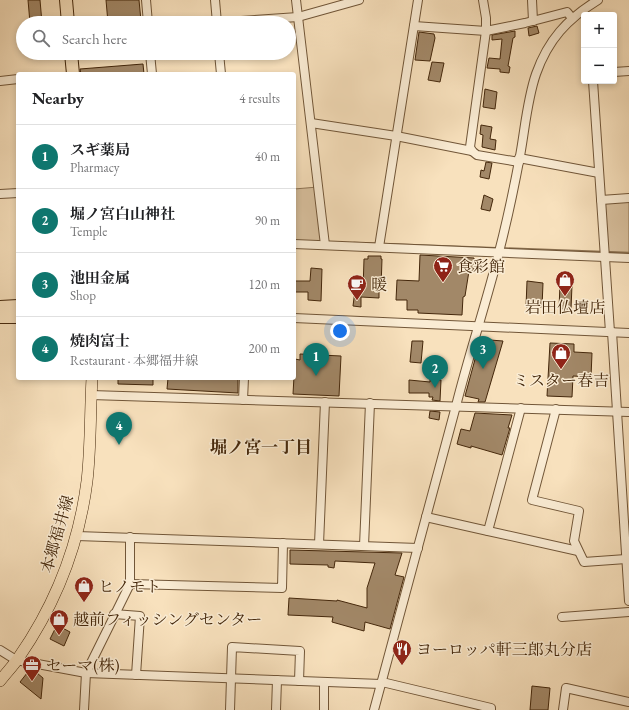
<!DOCTYPE html>
<html lang="en">
<head>
<meta charset="utf-8">
<style>
	:root { --surface:#fff; --page:#f2f2f2; --text:#202124; --muted:#757577; --line:#e0e0e0; --accent:#0f766e }
	body { margin:0; font-family:"EB Garamond","Noto Serif JP",serif; background:var(--page); color:var(--text) }
	.controls { position:absolute; right:12px; top:12px; display:grid; overflow:hidden; border-radius:4px; box-shadow:0 2px 6px #0003 }
	.controls button { width:36px; height:36px; display:grid; place-items:center; padding:0; border:0; border-bottom:1px solid var(--line); background:var(--surface); color:var(--text); font:20px sans-serif }
	.you { position:absolute; left:340px; top:331px; width:14px; height:14px; margin:-10px; border:3px solid #fff; border-radius:50%; background:#1a73e8; box-shadow:0 0 0 6px #1a73e833 }
	.badge { display:grid; place-items:center; width:26px; height:26px; border-radius:50%; background:var(--accent); color:#fff; font-size:13px; font-weight:700 }
	.pin { position:absolute; translate:-50% -33px; filter:drop-shadow(0 1px 2px #0008) }
	.pin::after { content:''; position:absolute; top:21px; width:14px; height:12px; background:inherit; clip-path:polygon(0 0,100% 0,50% 100%) }
	.list { margin:0; padding:0; list-style:none }
	h2 { display:flex; justify-content:space-between; align-items:center; height:52px; margin:0; padding:0 16px; font-size:17px }
	h2 small { font-size:13px; font-weight:400; color:var(--muted) }
	.list li { display:grid; grid-template-columns:26px 1fr auto; gap:12px; align-items:center; box-sizing:border-box; height:64px; padding:0 16px; border-top:1px solid var(--line) }
	.list b { display:block; font-size:15px; white-space:nowrap }
	.list p { margin:0; font-size:13px; white-space:nowrap; color:var(--muted) }
	.list em { font-size:13px; font-style:normal; color:var(--muted) }
	.icon { flex:none; width:22px; height:22px; fill:none; stroke:currentColor; stroke-width:2; stroke-linecap:round; stroke-linejoin:round }
	.map { position:relative; flex:none; width:629px; height:710px; overflow:hidden }
	.search { position:absolute; background:var(--surface); box-shadow:0 2px 6px #0003; left:16px; top:16px; width:280px; height:44px; display:flex; align-items:center; gap:10px; box-sizing:border-box; padding:0 14px; border-radius:22px; color:var(--muted); font-size:15px }
	.panel { position:absolute; background:var(--surface); box-shadow:0 2px 6px #0003; left:16px; top:72px; width:280px; height:308px; border-radius:4px }
	.map>svg:first-child { display:block }
</style>
</head>
<body>
<div class="map">
<svg width="629" height="710" viewBox="0 0 629 710">
	<rect width="100%" height="100%" fill="#f8e1bd"/>
	<filter id="stains"><feTurbulence type="fractalNoise" baseFrequency=".005" numOctaves="4"/><feColorMatrix values="0 0 0 0 .2 0 0 0 0 .09 0 0 0 0 .02 0 0 0 .5 -.17"/></filter>
	<radialGradient id="worn" r=".72"><stop offset=".6" stop-color="#630" stop-opacity="0"/><stop offset="1" stop-color="#630" stop-opacity=".3"/></radialGradient>
	<!-- green -->
	<g fill="#d9c19f" stroke="#8e7455">
		<polygon points="318,187 325,245 294,244 294,189"/>
		<polygon points="629,198 629,253 608,252 605,199"/>
	</g>
	<g fill="none" stroke-linecap="round" stroke-linejoin="round">
		<!-- stream -->
		<polyline stroke="#8b7151" stroke-width="2.5" points="354,243 629,253"/>
	</g>
	<!-- building -->
	<g fill="#a28868" stroke="#44270b">
		<polygon points="28,0 40,0 42,23 30,23"/>
		<polygon points="106,0 139,0 141,21 108,23"/>
		<polygon points="537,26 539,33 529,36 528,28"/>
		<polygon points="515,31 515,37 513,38 508,66 510,67 509,73 500,72 500,69 487,68 489,58 500,59 502,39 492,40 492,35"/>
		<polygon points="419,32 434,34 435,38 430,61 415,60"/>
		<polygon points="432,62 444,63 440,82 428,80"/>
		<polygon points="143,64 144,74 81,74 80,69"/>
		<polygon points="485,89 497,92 495,109 483,107"/>
		<polygon points="481,125 492,127 490,139 496,140 495,150 482,147 483,135 480,134"/>
		<polygon points="486,162 492,163 489,179 480,177 481,170 484,171"/>
		<polygon points="484,195 493,199 490,211 481,209"/>
		<polygon points="420,255 474,258 474,271 469,271 465,296 463,297 462,315 418,313 418,310 407,310 407,300 396,300 397,280 419,281"/>
		<polygon points="368,256 381,256 381,259 382,259 381,288 379,288 379,298 361,297 361,307 353,306 355,290 363,290 364,259 368,259"/>
		<polygon points="311,268 322,269 321,301 308,300 308,292 294,292 294,281 310,281"/>
		<polygon points="527,281 543,283 542,307 526,307"/>
		<polygon points="560,284 572,285 571,309 559,309"/>
		<polygon points="490,340 503,341 485,402 478,402 479,399 465,396 480,341 489,342"/>
		<polygon points="412,341 423,341 421,363 410,362"/>
		<polygon points="550,343 574,344 574,352 592,353 591,377 573,376 572,397 547,396"/>
		<polygon points="300,354 341,356 339,396 293,394 295,359 300,360"/>
		<polygon points="118,378 153,378 153,385 118,384"/>
		<polygon points="168,378 238,378 238,393 167,389"/>
		<polygon points="430,379 441,380 440,401 432,400 433,397 429,397 429,393 409,393 409,380 430,382"/>
		<polygon points="430,411 440,412 439,420 429,418"/>
		<polygon points="475,413 512,415 508,428 510,428 502,455 471,446 471,448 457,444 461,429 470,431"/>
		<polygon points="290,550 402,553 395,575 404,577 390,629 365,622 364,631 332,622 333,617 288,615 289,598 337,601 337,600 367,608 367,588 375,563 335,561 334,568 328,567 328,565 290,564"/>
		<polygon points="57,625 70,632 64,646 50,639"/>
		<polygon points="31,668 43,678 41,699 20,682"/>
		<polygon points="532,686 550,688 548,710 530,710"/>
	</g>
	<g fill="none" stroke-linecap="round" stroke-linejoin="round">
		<!-- minor casing -->
		<g stroke="#715638" stroke-width="10">
			<g id="minor">
				<polyline points="146,0 148,23"/>
				<polyline points="215,0 217,23"/>
				<polyline points="296,0 325,245"/>
				<polyline points="483,0 486,18 486,31 470,147 472,151 477,155 519,162"/>
				<polyline points="532,0 533,21"/>
				<polyline points="211,23 298,17 359,0"/>
				<polyline points="414,26 486,31 525,23 567,12 572,18"/>
				<polyline points="150,53 152,74"/>
				<polyline points="219,53 221,74"/>
				<polyline points="614,72 629,71"/>
				<polyline points="0,81 18,79"/>
				<polyline points="593,81 610,332"/>
				<polyline points="311,123 396,136 472,151"/>
				<polyline points="519,158 599,173"/>
				<polyline points="0,194 18,193"/>
				<polyline points="601,200 629,198"/>
				<polyline points="294,244 629,258"/>
				<polyline points="379,247 418,0"/>
				<polyline points="294,318 629,333"/>
				<polyline points="612,332 629,601"/>
				<polyline points="91,395 629,412"/>
				<polyline points="243,400 244,378"/>
				<polyline points="521,408 488,531 578,551"/>
				<polyline points="556,409 532,500 579,511 574,541 584,562 626,559"/>
				<polyline points="426,517 488,531"/>
				<polyline points="77,536 418,548"/>
				<polyline points="319,544 325,402"/>
				<polyline points="364,546 370,403"/>
				<polyline points="130,584 282,588 283,543"/>
				<polyline points="114,614 140,616 136,675"/>
				<polyline points="562,617 629,612"/>
				<polyline points="0,650 16,660 86,673 381,684"/>
				<polyline points="382,682 491,708 491,710"/>
				<polyline points="84,710 86,673 130,584 130,537"/>
				<polyline points="230,710 232,647 300,651 299,681"/>
				<polyline points="276,710 277,680"/>
				<polyline points="324,710 324,682"/>
				<path d="M 374,710 C 402,609 428,507 456,406 C 469,354 486,304 499,252 C 507,221 514,188 520,156 C 525,129 527,100 536,74 C 548,40 567,19 598,0"/>
				<polyline points="563,710 566,688 629,702"/>
			</g>
		</g>
		<!-- major casing -->
		<g stroke="#44270b" stroke-width="12">
			<path id="major" d="M 0,681 C 6,673 14,665 19,657 C 55,605 79,544 87,481 C 91,447 90,412 92,378"/>
		</g>
		<!-- highway casing -->
		<g stroke="#44270b" stroke-width="14">
			<g id="highway">
				<polyline points="66,0 68,23"/>
				<polyline points="71,53 73,74"/>
				<polyline points="0,307 18,306"/>
				<polyline points="0,317 18,317"/>
			</g>
		</g>
		<!-- minor -->
		<use href="#minor" stroke="#faecd4" stroke-width="8"/>
		<!-- major -->
		<use href="#major" stroke="#f8e1bd" stroke-width="11"/>
		<!-- highway -->
		<use href="#highway" stroke="#f8e1bd" stroke-width="12"/>
	</g>
	<!-- icons -->
	<defs>
		<g id="supermarket-pin" transform="scale(1)"><path d="M0 17L-7.5 6A9.5 9.5 0 1 1 7.5 6Z" fill="#8f2418" stroke="#faecd4"/><path d="M-6-5.5h2.5l.6 2H6L4.5 2H-2.5L-4.4-4H-6ZM-1.5 3.2a1.3 1.3 0 1 0 .1 0ZM3 3.2a1.3 1.3 0 1 0 .1 0Z" fill="#fff"/></g>
		<g id="shop-pin" transform="scale(1)"><path d="M0 17L-7.5 6A9.5 9.5 0 1 1 7.5 6Z" fill="#8f2418" stroke="#faecd4"/><path d="M-5-2.5h2.3a2.7 3.5 0 0 1 5.4 0H5L5.5 6h-11ZM-1.5-2.5h3a1.5 2.3 0 0 0-3 0Z" fill="#fff"/></g>
		<g id="cafe-pin" transform="scale(1)"><path d="M0 17L-7.5 6A9.5 9.5 0 1 1 7.5 6Z" fill="#8f2418" stroke="#faecd4"/><path d="M-5.5-4.5H6V0H3Q3 3.5 0 3.5H-2.5Q-5.5 3.5-5.5 0ZM3-3.2v2h1.7v-2ZM-6 4.5H4V6H-6Z" fill="#fff"/></g>
		<g id="restaurant-pin" transform="scale(1)"><path d="M0 17L-7.5 6A9.5 9.5 0 1 1 7.5 6Z" fill="#8f2418" stroke="#faecd4"/><path d="M-5-6h1v4h1v-4h1v4h1v-4h1v5L-1.5 .5V6h-2V.5L-5-1ZM5-6V6H3V1.5H1.5Q1.5-4 5-6Z" fill="#fff"/></g>
		<g id="office-pin" transform="scale(1)"><path d="M0 17L-7.5 6A9.5 9.5 0 1 1 7.5 6Z" fill="#8f2418" stroke="#faecd4"/><path d="M-6-3h4V-5.5h4V-3h4V5H-6ZM-1-4.5V-3h2v-1.5ZM-6 0V1H6V0Z" fill="#fff"/></g>
	</defs>
	<g fill-rule="evenodd">
		<use href="#supermarket-pin" x="443" y="266"/>
		<use href="#shop-pin" x="565" y="280"/>
		<use href="#cafe-pin" x="357" y="284"/>
		<use href="#shop-pin" x="561" y="353"/>
		<use href="#shop-pin" x="84" y="586"/>
		<use href="#shop-pin" x="59" y="619"/>
		<use href="#restaurant-pin" x="402" y="649"/>
		<use href="#office-pin" x="32" y="665"/>
	</g>
	<g text-anchor="middle" dominant-baseline="central" stroke-width="3" stroke-linejoin="round" paint-order="stroke">
		<!-- poi labels -->
		<g font-size="16" fill="#44270b" stroke="#faecd4" text-anchor="start">
			<text x="457" y="266">食彩館</text>
			<text x="371" y="284">暖</text>
			<text x="565" y="307" text-anchor="middle">岩田仏壇店</text>
			<text x="561" y="380" text-anchor="middle">ミスター春吉</text>
			<text x="98" y="586">ヒノモト</text>
			<text x="73" y="619">越前フィッシングセンター</text>
			<text x="416" y="649">ヨーロッパ軒三郎丸分店</text>
			<text x="46" y="665">セーマ(株)</text>
		</g>
		<!-- street labels -->
		<g font-size="16" fill="#44270b" stroke="#faecd4">
			<text transform="translate(57 534) rotate(-74)">本郷福井線</text>
		</g>
		<!-- neighbourhood labels -->
		<g font-size="17" font-weight="bold" fill="#44270b" stroke="#faecd4">
			<text x="261" y="447">堀ノ宮一丁目</text>
		</g>
	</g>
	<rect width="100%" height="100%" filter="url(#stains)"/>
	<rect width="100%" height="100%" fill="url(#worn)"/>
</svg>
<div class="controls">
<button>+</button>
<button>−</button>
</div>
<div class="you"></div>
<div class="pin badge" style="left:316px;top:376px">1</div>
<div class="pin badge" style="left:435px;top:388px">2</div>
<div class="pin badge" style="left:483px;top:369px">3</div>
<div class="pin badge" style="left:119px;top:445px">4</div>
<div class="search"><svg class="icon" aria-label="search" viewBox="0 0 24 24"><circle cx="10" cy="10" r="6"/><path d="M15 15l6 6"/></svg>Search here</div>
<section class="panel">
<h2>Nearby<small>4 results</small></h2>
<ul class="list">
<li><span class="badge">1</span><div><b>スギ薬局</b><p>Pharmacy</p></div><em>40 m</em></li>
<li><span class="badge">2</span><div><b>堀ノ宮白山神社</b><p>Temple</p></div><em>90 m</em></li>
<li><span class="badge">3</span><div><b>池田金属</b><p>Shop</p></div><em>120 m</em></li>
<li><span class="badge">4</span><div><b>焼肉富士</b><p>Restaurant · 本郷福井線</p></div><em>200 m</em></li>
</ul>
</section>
</div>
</body>
</html>
